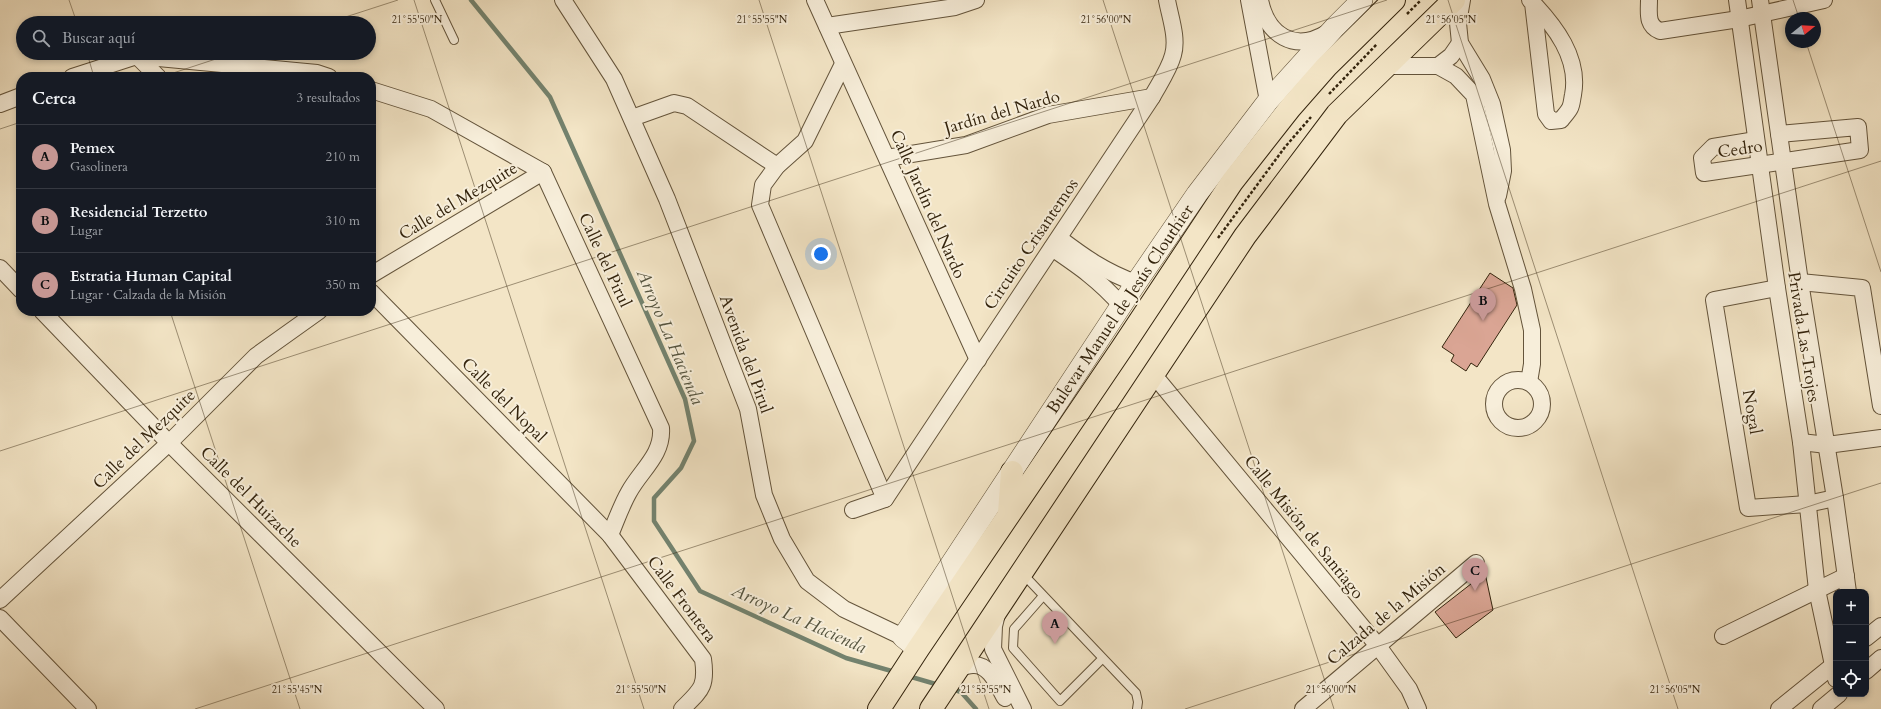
<!DOCTYPE html>
<html lang="es">
<head>
<meta charset="utf-8">
<style>
	:root { --surface:#171b24; --page:#242831; --text:#f1f3f6; --muted:#9ea1a6; --line:#363941; --accent:#c59692 }
	body { margin:0; font-family:Cardo,serif; background:var(--page); color:var(--text) }
	.controls { position:absolute; right:12px; bottom:12px; display:grid; overflow:hidden; border-radius:8px; box-shadow:0 2px 6px #0003 }
	.controls button { width:36px; height:36px; display:grid; place-items:center; padding:0; border:0; border-bottom:1px solid var(--line); background:var(--surface); color:var(--text); font:20px sans-serif }
	.compass { position:absolute; left:1785px; top:12px; width:36px; height:36px; border-radius:50%; background:var(--surface); box-shadow:0 2px 6px #0003; rotate:72deg }
	.you { position:absolute; left:821px; top:254px; width:14px; height:14px; margin:-10px; border:3px solid #fff; border-radius:50%; background:#1a73e8; box-shadow:0 0 0 6px #1a73e833 }
	.badge { display:grid; place-items:center; width:26px; height:26px; border-radius:50%; background:var(--accent); color:#111; font-size:13px; font-weight:700 }
	.pin { position:absolute; translate:-50% -33px; filter:drop-shadow(0 1px 2px #0008) }
	.pin::after { content:''; position:absolute; top:21px; width:14px; height:12px; background:inherit; clip-path:polygon(0 0,100% 0,50% 100%) }
	.list { margin:0; padding:0; list-style:none }
	h2 { display:flex; justify-content:space-between; align-items:center; height:52px; margin:0; padding:0 16px; font-size:17px }
	h2 small { font-size:13px; font-weight:400; color:var(--muted) }
	.list li { display:grid; grid-template-columns:26px 1fr auto; gap:12px; align-items:center; box-sizing:border-box; height:64px; padding:0 16px; border-top:1px solid var(--line) }
	.list b { display:block; font-size:15px; white-space:nowrap }
	.list p { margin:0; font-size:13px; white-space:nowrap; color:var(--muted) }
	.list em { font-size:13px; font-style:normal; color:var(--muted) }
	.icon { flex:none; width:22px; height:22px; fill:none; stroke:currentColor; stroke-width:2; stroke-linecap:round; stroke-linejoin:round }
	.map { position:relative; flex:none; width:1881px; height:709px; overflow:hidden }
	.search { position:absolute; background:var(--surface); box-shadow:0 2px 6px #0003; left:16px; top:16px; width:360px; height:44px; display:flex; align-items:center; gap:10px; box-sizing:border-box; padding:0 14px; border-radius:22px; color:var(--muted); font-size:15px }
	.panel { position:absolute; background:var(--surface); box-shadow:0 2px 6px #0003; left:16px; top:72px; width:360px; height:244px; border-radius:16px }
	.map>svg:first-child { display:block }
</style>
</head>
<body>
<div class="map">
<svg width="1881" height="709" viewBox="0 0 1881 709">
	<rect width="100%" height="100%" fill="#f3e5c6"/>
	<filter id="stains"><feTurbulence type="fractalNoise" baseFrequency=".005" numOctaves="4"/><feColorMatrix values="0 0 0 0 .2 0 0 0 0 .09 0 0 0 0 .02 0 0 0 .5 -.17"/></filter>
	<radialGradient id="worn" r=".72"><stop offset=".6" stop-color="#630" stop-opacity="0"/><stop offset="1" stop-color="#630" stop-opacity=".3"/></radialGradient>
	<g fill="none" stroke-linecap="round" stroke-linejoin="round">
		<!-- stream -->
		<g stroke="#73826e" stroke-width="4.5">
			<polyline points="471,0 550,97 685,399 694,441 681,468 654,498 654,521 700,591 846,658 895,672"/>
			<polyline points="908,676 939,685"/>
			<polyline points="952,689 961,692 976,709"/>
		</g>
	</g>
	<!-- building -->
	<g fill="#daa594" stroke="#34240d">
		<polygon points="1490,273 1513,288 1517,305 1477,367 1471,363 1466,371 1451,361 1454,355 1442,347"/>
		<polygon points="1485,573 1493,610 1456,638 1435,612"/>
	</g>
	<g fill="none" stroke-linecap="round" stroke-linejoin="round">
		<!-- service casing -->
		<g stroke="#64543b" stroke-width="10">
			<g id="service">
				<polyline points="435,0 454,40"/>
				<polyline points="1022,573 1136,693 1138,702 1137,709"/>
				<polyline points="1043,596 1014,629 1013,648 1060,701 1102,659"/>
			</g>
		</g>
		<!-- minor casing -->
		<g stroke="#64543b" stroke-width="18">
			<g id="minor">
				<polyline points="563,0 614,79 667,199 748,409 764,495 782,539 807,581 844,609 903,637"/>
				<polyline points="815,0 978,360"/>
				<polyline points="1249,0 1268,101"/>
				<path d="M 1260,0 C 1267,35 1294,53 1327,33"/>
				<polyline points="1462,0 1458,23 1460,43 1482,79 1492,104 1502,150 1503,171 1498,196"/>
				<path d="M 1530,0 C 1555,26 1580,58 1573,95 C 1572,99 1572,104 1570,108 C 1568,112 1564,116 1561,120 L 1551,121 L 1546,114 L 1533,3"/>
				<path d="M 1649,0 C 1649,13 1646,25 1660,31 L 1739,19 L 1824,0"/>
				<polyline points="1737,0 1777,288 1801,442 1817,590 1836,679"/>
				<polyline points="1760,0 1800,282 1835,498 1848,592"/>
				<polyline points="827,26 955,7 976,0"/>
				<polyline points="137,56 158,77"/>
				<polyline points="843,64 805,141 777,166 763,185 760,205 885,499"/>
				<polyline points="1387,66 1438,66 1456,76 1474,95 1497,204 1523,289 1532,330 1532,364 1529,382"/>
				<polyline points="1438,66 1451,56 1460,43"/>
				<polyline points="72,77 137,56 317,73 329,77"/>
				<path d="M 371,90 L 431,109 L 543,172 L 661,428 C 663,455 641,470 629,492 C 621,506 616,521 610,535"/>
				<polyline points="0,104 21,96"/>
				<polyline points="632,118 674,103 687,106 777,166"/>
				<polyline points="1756,140 1713,147 1702,158 1704,173 1860,150 1858,127 1779,134"/>
				<polyline points="887,158 966,145 1048,115 1152,97"/>
				<path d="M 1059,238 C 1084,257 1105,272 1136,283"/>
				<path d="M 1052,248 C 1080,267 1099,280 1122,306"/>
				<polyline points="0,268 21,290"/>
				<polyline points="371,275 543,172"/>
				<polyline points="1800,282 1862,288 1881,406"/>
				<polyline points="1777,288 1714,300 1748,508 1807,504 1835,498"/>
				<path d="M 371,292 L 610,535 L 703,659 C 707,687 701,690 682,709"/>
				<polyline points="42,311 169,443 436,709"/>
				<polyline points="1153,374 1378,646 1409,689 1418,709"/>
				<circle cx="1518" cy="404" r="24"/>
				<polyline points="1801,442 1827,445 1881,438"/>
				<path d="M 853,510 L 885,499 L 1152,97 C 1159,84 1169,70 1173,55 C 1178,38 1170,17 1167,0"/>
				<polyline points="0,600 169,443 256,356 319,311"/>
				<polyline points="997,614 994,626 993,649 1023,709"/>
				<polyline points="0,618 88,709"/>
				<polyline points="1723,636 1846,576"/>
				<polyline points="1866,638 1881,626"/>
				<path d="M 958,669 C 963,667 968,665 973,665 C 990,664 998,686 1005,698"/>
				<polyline points="1866,671 1881,658"/>
				<polyline points="1303,709 1476,563"/>
				<polyline points="1779,709 1836,663"/>
				<polyline points="1821,709 1839,694"/>
			</g>
		</g>
		<!-- tertiary casing -->
		<g stroke="#64543b" stroke-width="22">
			<polyline id="tertiary" points="918,649 903,637 1136,283 1197,194 1268,101 1335,27 1362,0"/>
		</g>
		<!-- primary casing -->
		<g stroke="#34240d" stroke-width="24">
			<g id="primary">
				<polyline points="1009,513 1012,472"/>
				<polyline points="879,709 918,649 1122,348 1232,182 1290,108 1326,67 1394,0"/>
				<polyline points="931,709 1245,236 1337,114 1454,0"/>
			</g>
		</g>
		<!-- path -->
		<g stroke="#34240d" stroke-width="2.5" stroke-dasharray="3 2" stroke-linecap="butt">
			<polyline points="1407,14 1421,0"/>
			<polyline points="1329,94 1377,44"/>
			<polyline points="1218,238 1285,147 1311,117"/>
		</g>
		<!-- service -->
		<use href="#service" stroke="#f7eeda" stroke-width="8"/>
		<!-- minor -->
		<use href="#minor" stroke="#f7eeda" stroke-width="16"/>
		<!-- tertiary -->
		<use href="#tertiary" stroke="#f7eeda" stroke-width="21"/>
		<!-- primary -->
		<use href="#primary" stroke="#f3e5c6" stroke-width="22"/>
	</g>
	<!-- ticks -->
	<path fill="none" stroke="#34240d" stroke-width="1" stroke-opacity="0.45" d="M 69,0 L 77,23M 414,0 L 644,709M 759,0 L 989,709M 1103,0 L 1334,709M 1448,0 L 1678,709M 1793,0 L 1799,18M 327,23 L 398,0M 1806,42 L 1881,272M 87,53 L 94,77M 161,77 L 234,53M 0,129 L 21,122M 170,311 L 300,709M 0,451 L 1387,0M 195,709 L 1881,161M 1185,709 L 1881,483"/>
	<g text-anchor="middle" dominant-baseline="central" stroke-width="4" stroke-linejoin="round" paint-order="stroke">
		<!-- street labels -->
		<g font-size="17" fill="#34240d" stroke="#f7eeda">
			<text transform="translate(1002 112) rotate(-16)">Jardín del Nardo</text>
			<text transform="translate(1740 149) rotate(-8)">Cedro</text>
			<text transform="translate(458 201) rotate(-31)">Calle del Mezquite</text>
			<text transform="translate(928 204) rotate(66)">Calle Jardín del Nardo</text>
			<text transform="translate(1031 244) rotate(-56)">Circuito Crisantemos</text>
			<text transform="translate(605 260) rotate(65)">Calle del Pirul</text>
			<text transform="translate(1120 309) rotate(-56)">Bulevar Manuel de Jesús Clouthier</text>
			<text transform="translate(1804 337) rotate(81)">Privada Las Trojes</text>
			<text transform="translate(746 354) rotate(70)">Avenida del Pirul</text>
			<text transform="translate(504 400) rotate(45)">Calle del Nopal</text>
			<text transform="translate(1752 412) rotate(80)">Nogal</text>
			<text transform="translate(144 439) rotate(-44)">Calle del Mezquite</text>
			<text transform="translate(251 497) rotate(45)">Calle del Huizache</text>
			<text transform="translate(1304 527) rotate(51)">Calle Misión de Santiago</text>
			<text transform="translate(682 599) rotate(53)">Calle Frontera</text>
			<text transform="translate(1386 614) rotate(-40)">Calzada de la Misión</text>
		</g>
		<!-- water labels -->
		<g font-size="18" font-style="italic" fill="#54533e" stroke="#f7eeda">
			<text transform="translate(670 337) rotate(67)">Arroyo La Hacienda</text>
			<text transform="translate(799 619) rotate(24)">Arroyo La Hacienda</text>
		</g>
	</g>
	<g font-size="10" text-anchor="middle" fill="#34240d" stroke="#f7eeda" stroke-width="4" stroke-linejoin="round" paint-order="stroke">
		<text x="417" y="23">21°55'50"N</text>
		<text x="762" y="23">21°55'55"N</text>
		<text x="1106" y="23">21°56'00"N</text>
		<text x="1451" y="23">21°56'05"N</text>
		<text x="297" y="693">21°55'45"N</text>
		<text x="641" y="693">21°55'50"N</text>
		<text x="986" y="693">21°55'55"N</text>
		<text x="1331" y="693">21°56'00"N</text>
		<text x="1675" y="693">21°56'05"N</text>
	</g>
	<rect width="100%" height="100%" filter="url(#stains)"/>
	<rect width="100%" height="100%" fill="url(#worn)"/>
</svg>
<div class="controls">
<button>+</button>
<button>−</button>
<button><svg class="icon" aria-label="locate" viewBox="0 0 24 24"><circle cx="12" cy="12" r="6"/><path d="M12 2v4M12 18v4M2 12h4M18 12h4"/></svg></button>
</div>
<svg class="compass" viewBox="-18 -18 36 36"><path d="M0-13l5 13h-10z" fill="#e53935"/><path d="M0 13l5-13h-10z" fill="#9ea1a6"/></svg>
<div class="you"></div>
<div class="pin badge" style="left:1055px;top:644px">A</div>
<div class="pin badge" style="left:1483px;top:321px">B</div>
<div class="pin badge" style="left:1475px;top:591px">C</div>
<div class="search"><svg class="icon" aria-label="search" viewBox="0 0 24 24"><circle cx="10" cy="10" r="6"/><path d="M15 15l6 6"/></svg>Buscar aquí</div>
<section class="panel">
<h2>Cerca<small>3 resultados</small></h2>
<ul class="list">
<li><span class="badge">A</span><div><b>Pemex</b><p>Gasolinera</p></div><em>210 m</em></li>
<li><span class="badge">B</span><div><b>Residencial Terzetto</b><p>Lugar</p></div><em>310 m</em></li>
<li><span class="badge">C</span><div><b>Estratia Human Capital</b><p>Lugar · Calzada de la Misión</p></div><em>350 m</em></li>
</ul>
</section>
</div>
</body>
</html>
